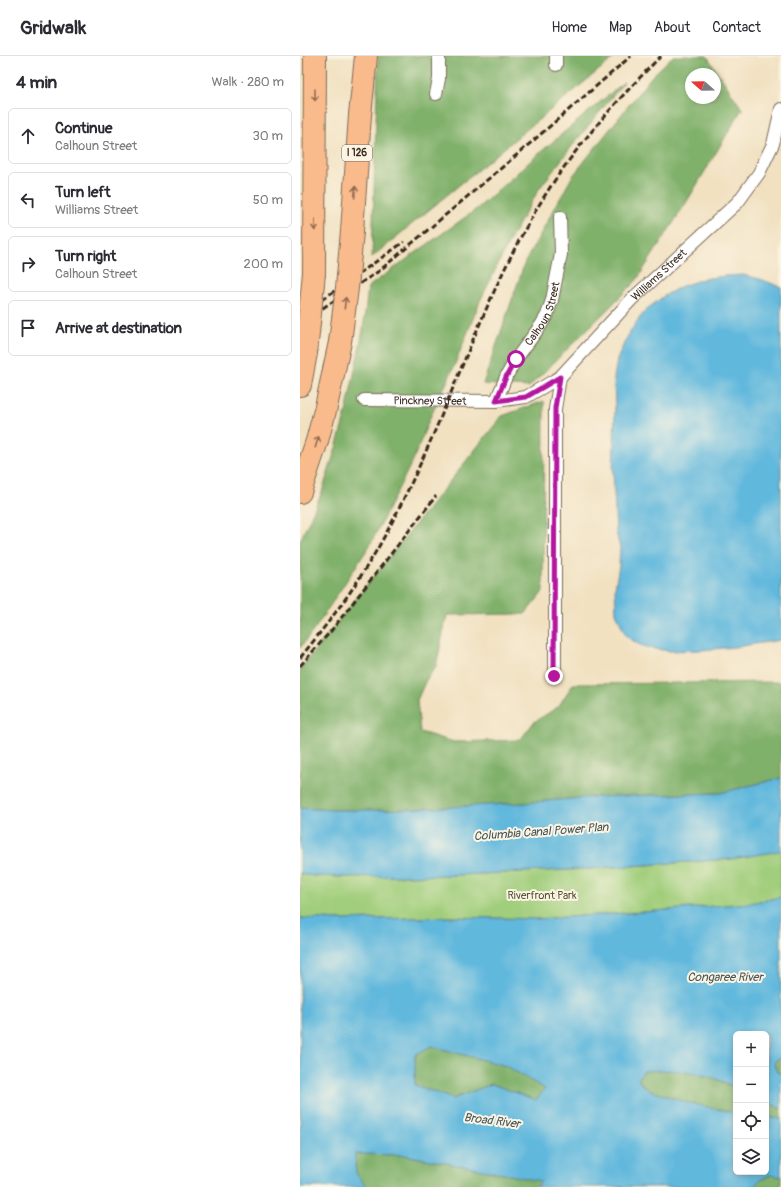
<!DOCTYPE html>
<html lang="en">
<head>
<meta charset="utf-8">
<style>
	:root { --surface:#fff; --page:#f2f2f3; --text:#2b2b33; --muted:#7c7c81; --line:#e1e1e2 }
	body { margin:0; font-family:Pangolin,sans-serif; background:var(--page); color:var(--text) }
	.controls { position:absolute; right:12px; bottom:12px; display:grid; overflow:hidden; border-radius:6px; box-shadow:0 2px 6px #0003 }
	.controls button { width:36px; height:36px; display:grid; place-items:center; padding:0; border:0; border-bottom:1px solid var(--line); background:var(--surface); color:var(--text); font:20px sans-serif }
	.compass { position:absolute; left:385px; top:12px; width:36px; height:36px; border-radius:50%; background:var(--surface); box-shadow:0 2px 6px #0003; rotate:290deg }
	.stop { position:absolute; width:12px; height:12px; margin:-9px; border:3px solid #b5179e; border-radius:50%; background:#fff }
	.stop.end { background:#b5179e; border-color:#fff; box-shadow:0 1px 4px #0008 }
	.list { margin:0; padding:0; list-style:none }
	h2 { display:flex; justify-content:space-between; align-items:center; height:52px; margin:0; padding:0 16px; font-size:17px }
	h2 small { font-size:13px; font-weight:400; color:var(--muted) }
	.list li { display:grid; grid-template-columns:26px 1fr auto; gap:12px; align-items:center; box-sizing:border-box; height:56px; margin:0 8px 8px; padding:0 8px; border:1px solid var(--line); border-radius:6px }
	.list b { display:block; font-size:15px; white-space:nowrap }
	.list p { margin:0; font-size:13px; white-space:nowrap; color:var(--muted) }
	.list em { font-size:13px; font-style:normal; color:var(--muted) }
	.icon { flex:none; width:22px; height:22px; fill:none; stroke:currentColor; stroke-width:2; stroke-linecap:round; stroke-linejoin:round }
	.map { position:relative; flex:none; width:481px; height:1131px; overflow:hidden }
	header { display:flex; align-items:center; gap:24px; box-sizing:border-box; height:56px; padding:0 20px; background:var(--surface); border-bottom:1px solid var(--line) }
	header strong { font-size:19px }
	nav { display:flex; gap:22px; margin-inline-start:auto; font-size:14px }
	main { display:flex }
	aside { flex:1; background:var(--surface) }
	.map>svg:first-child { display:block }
</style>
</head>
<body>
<header>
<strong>Gridwalk</strong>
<nav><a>Home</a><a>Map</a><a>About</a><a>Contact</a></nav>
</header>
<main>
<aside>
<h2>4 min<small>Walk · 280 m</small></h2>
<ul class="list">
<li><svg class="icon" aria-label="ahead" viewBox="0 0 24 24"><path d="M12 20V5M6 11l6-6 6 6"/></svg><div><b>Continue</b><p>Calhoun Street</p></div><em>30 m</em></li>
<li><svg class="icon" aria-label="left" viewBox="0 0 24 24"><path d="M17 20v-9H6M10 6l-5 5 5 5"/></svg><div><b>Turn left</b><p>Williams Street</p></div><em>50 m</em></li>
<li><svg class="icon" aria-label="right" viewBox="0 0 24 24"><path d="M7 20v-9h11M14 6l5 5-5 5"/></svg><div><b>Turn right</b><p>Calhoun Street</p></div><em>200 m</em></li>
<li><svg class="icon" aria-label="arrive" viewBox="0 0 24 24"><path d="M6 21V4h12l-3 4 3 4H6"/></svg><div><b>Arrive at destination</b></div></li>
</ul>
</aside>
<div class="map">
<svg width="481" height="1131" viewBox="0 0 481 1131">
	<rect width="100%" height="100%" fill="#fcf5e5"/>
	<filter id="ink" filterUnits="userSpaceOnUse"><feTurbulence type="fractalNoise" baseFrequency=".025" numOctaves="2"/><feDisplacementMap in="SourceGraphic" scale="8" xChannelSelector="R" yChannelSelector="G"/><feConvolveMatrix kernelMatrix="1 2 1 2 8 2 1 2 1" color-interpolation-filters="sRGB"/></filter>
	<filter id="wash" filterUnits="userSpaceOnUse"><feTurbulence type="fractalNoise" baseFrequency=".012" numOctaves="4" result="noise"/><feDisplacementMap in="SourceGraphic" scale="16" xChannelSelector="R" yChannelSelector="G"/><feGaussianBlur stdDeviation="0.9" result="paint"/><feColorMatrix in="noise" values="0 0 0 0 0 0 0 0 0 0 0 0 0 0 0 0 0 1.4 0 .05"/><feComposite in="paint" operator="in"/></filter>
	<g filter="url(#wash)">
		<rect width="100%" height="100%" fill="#f1e1c1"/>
		<!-- green -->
		<polygon fill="#a1ce7b" stroke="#6e7c4c" points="481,794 481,841 450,847 356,855 238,863 150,861 41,864 0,862 0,818 14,820 43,821 101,820 158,819 287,813 431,803"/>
		<!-- forest -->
		<g fill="#80b16b" stroke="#5e6e44" fill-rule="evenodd">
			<polygon points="78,0 316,0 72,201"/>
			<path d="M 373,0 L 407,0 L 442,53 L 386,147 L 336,225 L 229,331 L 183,328 L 225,206 L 272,121 L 352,20 ZM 391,18 L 415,18 L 415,42 L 391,42 Z"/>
			<polygon points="324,26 276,85 239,133 211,182 180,245 153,313 129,364 113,404 70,489 16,571 0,592 0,485 22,436 36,392 46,357 63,275 68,231 178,152 243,94"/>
			<polygon points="244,345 243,536 225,558 147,559 136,610 126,624 117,644 120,676 154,686 220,684 234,666 258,651 273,628 481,626 481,722 420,737 292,741 225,747 130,752 78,754 33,754 0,752 0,613 202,360"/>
			<polygon points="131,990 206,1010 245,1033 236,1044 192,1028 153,1043 115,1029 115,999"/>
			<polygon points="481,1002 481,1018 477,1016 474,1008 476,1004"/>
			<polygon points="357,1014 381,1015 411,1021 436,1032 436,1057 384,1046 349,1034 342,1029 338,1023 344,1015"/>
			<polygon points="466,1045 481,1053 481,1063 466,1061"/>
			<polygon points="55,1098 104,1099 242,1125 237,1131 66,1131 56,1117"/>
			<polygon points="470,1119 481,1121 481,1131 453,1131 460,1124"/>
		</g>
		<!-- water -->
		<g fill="#60b8dd" stroke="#4e717e" fill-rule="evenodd">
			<polygon points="443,219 460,223 481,231 481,584 435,591 402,594 370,595 349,592 338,588 326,580 316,557 315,531 319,510 320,492 316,476 313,414 315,353 314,322 317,304 325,285 335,268 347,253 364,240 382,230 403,223 424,220"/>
			<polygon points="481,722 481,794 475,796 431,803 287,813 158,819 101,820 43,821 14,820 0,818 0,752 33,754 78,754 130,752 225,747 292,741 420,737"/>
			<path d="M 481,841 L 481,1002 L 476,1004 L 474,1008 L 477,1016 L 481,1018 L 481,1053 L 466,1045 L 466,978 L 436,978 L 436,1032 C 428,1028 419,1023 410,1021 C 389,1015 366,1013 344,1015 L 338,1023 L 342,1029 L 349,1034 L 384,1046 L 436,1057 L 436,1116 L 466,1116 L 466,1061 L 481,1063 L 481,1121 L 470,1119 L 460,1124 L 453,1131 L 237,1131 L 241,1125 L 104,1099 L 55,1098 L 56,1117 L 66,1131 L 0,1131 L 0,862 L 41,864 L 150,861 L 238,863 L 356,855 L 450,847 ZM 131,990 L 206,1010 L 245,1033 L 236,1044 L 192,1028 L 153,1043 L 115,1029 L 115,999 Z"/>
		</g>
	</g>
	<g filter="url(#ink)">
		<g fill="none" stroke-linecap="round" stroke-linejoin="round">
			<!-- street casing -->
			<g stroke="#7b6a57" stroke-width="14">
				<g id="street">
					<polyline points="256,0 256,9"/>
					<polyline points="136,38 139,23 139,0"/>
					<path id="s1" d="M 64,344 L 196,345 L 226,341 L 260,321 L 332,243 L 438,146 L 459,117 L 473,88 L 481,53"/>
					<path id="s2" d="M 196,345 L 206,321 L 216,303 L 241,269 L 247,259 L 252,244 L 261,198 L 260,161"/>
					<polyline points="255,620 255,353 260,321"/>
				</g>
			</g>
			<!-- highway casing -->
			<g stroke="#7b6a57" stroke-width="24">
				<g id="highway">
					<polyline points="52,175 60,59 66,0"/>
					<polyline points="14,217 15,0"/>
					<polyline points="0,329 6,297"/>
					<polyline points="0,436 17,385 26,351 40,286"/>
				</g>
			</g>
			<!-- street -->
			<use href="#street" stroke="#fff" stroke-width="12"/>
			<!-- highway -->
			<use href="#highway" stroke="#fabb8c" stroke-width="22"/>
			<!-- rail -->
			<g stroke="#3b2a1e" stroke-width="3" stroke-dasharray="6 3" stroke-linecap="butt">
				<polyline points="0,259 104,186"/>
				<polyline points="0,267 79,215 212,103 331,0"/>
				<path d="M 0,602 C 24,572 47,543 67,510 C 81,488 93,465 104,442 C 155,340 187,229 249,133 C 281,84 320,41 361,0"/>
				<polyline points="0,610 31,575 136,440"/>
			</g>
			<!-- highway-bridge casing -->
			<g stroke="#7b6a57" stroke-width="24" stroke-linecap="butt">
				<g id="highway-bridge">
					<polyline points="40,286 47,232 52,175"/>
					<polyline points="6,297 14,217"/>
				</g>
			</g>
			<!-- highway-bridge -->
			<use href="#highway-bridge" stroke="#fabb8c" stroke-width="22"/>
		</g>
		<!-- one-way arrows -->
		<defs><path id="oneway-shaft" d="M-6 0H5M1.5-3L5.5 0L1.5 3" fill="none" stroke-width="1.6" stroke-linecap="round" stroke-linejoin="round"/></defs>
		<g stroke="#916b50">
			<use href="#oneway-shaft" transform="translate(15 39) rotate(90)"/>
			<use href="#oneway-shaft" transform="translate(55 136) rotate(-86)"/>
			<use href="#oneway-shaft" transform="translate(15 169) rotate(91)"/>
			<use href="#oneway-shaft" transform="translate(45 247) rotate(-83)"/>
			<use href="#oneway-shaft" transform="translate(17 386) rotate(-73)"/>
		</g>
	</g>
	<g fill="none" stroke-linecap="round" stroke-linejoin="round" filter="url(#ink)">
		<!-- route -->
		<polyline stroke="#b5179e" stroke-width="5" points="216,303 206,321 196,345 226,341 260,321 255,352 254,620"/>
	</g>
	<g text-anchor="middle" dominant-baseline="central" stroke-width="4" stroke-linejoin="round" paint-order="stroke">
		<!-- shield labels -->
		<rect fill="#fcf5e5" stroke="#75675a" stroke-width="1" x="42" y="89" width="30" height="16" rx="3"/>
		<g font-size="10" font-weight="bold" fill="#3b2a1e">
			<text x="57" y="97">I 126</text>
		</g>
		<!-- street labels -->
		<g font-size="11" fill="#3b2a1e" stroke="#fcf5e5">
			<text stroke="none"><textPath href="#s1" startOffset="344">Williams Street</textPath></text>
			<text stroke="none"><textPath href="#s2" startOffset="100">Calhoun Street</textPath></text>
			<text stroke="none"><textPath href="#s1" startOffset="66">Pinckney Street</textPath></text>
		</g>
		<!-- park labels -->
		<g font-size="11" fill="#545335" stroke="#fcf5e5">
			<text x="242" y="839">Riverfront Park</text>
		</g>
		<!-- water labels -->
		<g font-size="12" font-style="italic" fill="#465557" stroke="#fcf5e5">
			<text transform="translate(241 776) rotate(-4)">Columbia Canal Power Plan</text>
			<text x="425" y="921">Congaree River</text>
			<text transform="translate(192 1065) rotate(7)">Broad River</text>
		</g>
	</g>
</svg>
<div class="controls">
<button>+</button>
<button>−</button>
<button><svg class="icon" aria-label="locate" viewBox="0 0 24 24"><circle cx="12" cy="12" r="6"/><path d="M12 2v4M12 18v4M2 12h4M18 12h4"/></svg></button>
<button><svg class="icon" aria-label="layers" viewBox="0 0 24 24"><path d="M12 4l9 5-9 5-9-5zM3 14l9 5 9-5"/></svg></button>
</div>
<svg class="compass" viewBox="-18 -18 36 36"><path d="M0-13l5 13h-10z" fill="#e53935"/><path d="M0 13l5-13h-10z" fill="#7c7c81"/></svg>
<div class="stop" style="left:216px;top:303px"></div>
<div class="stop end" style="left:254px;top:620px"></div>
</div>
</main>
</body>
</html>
